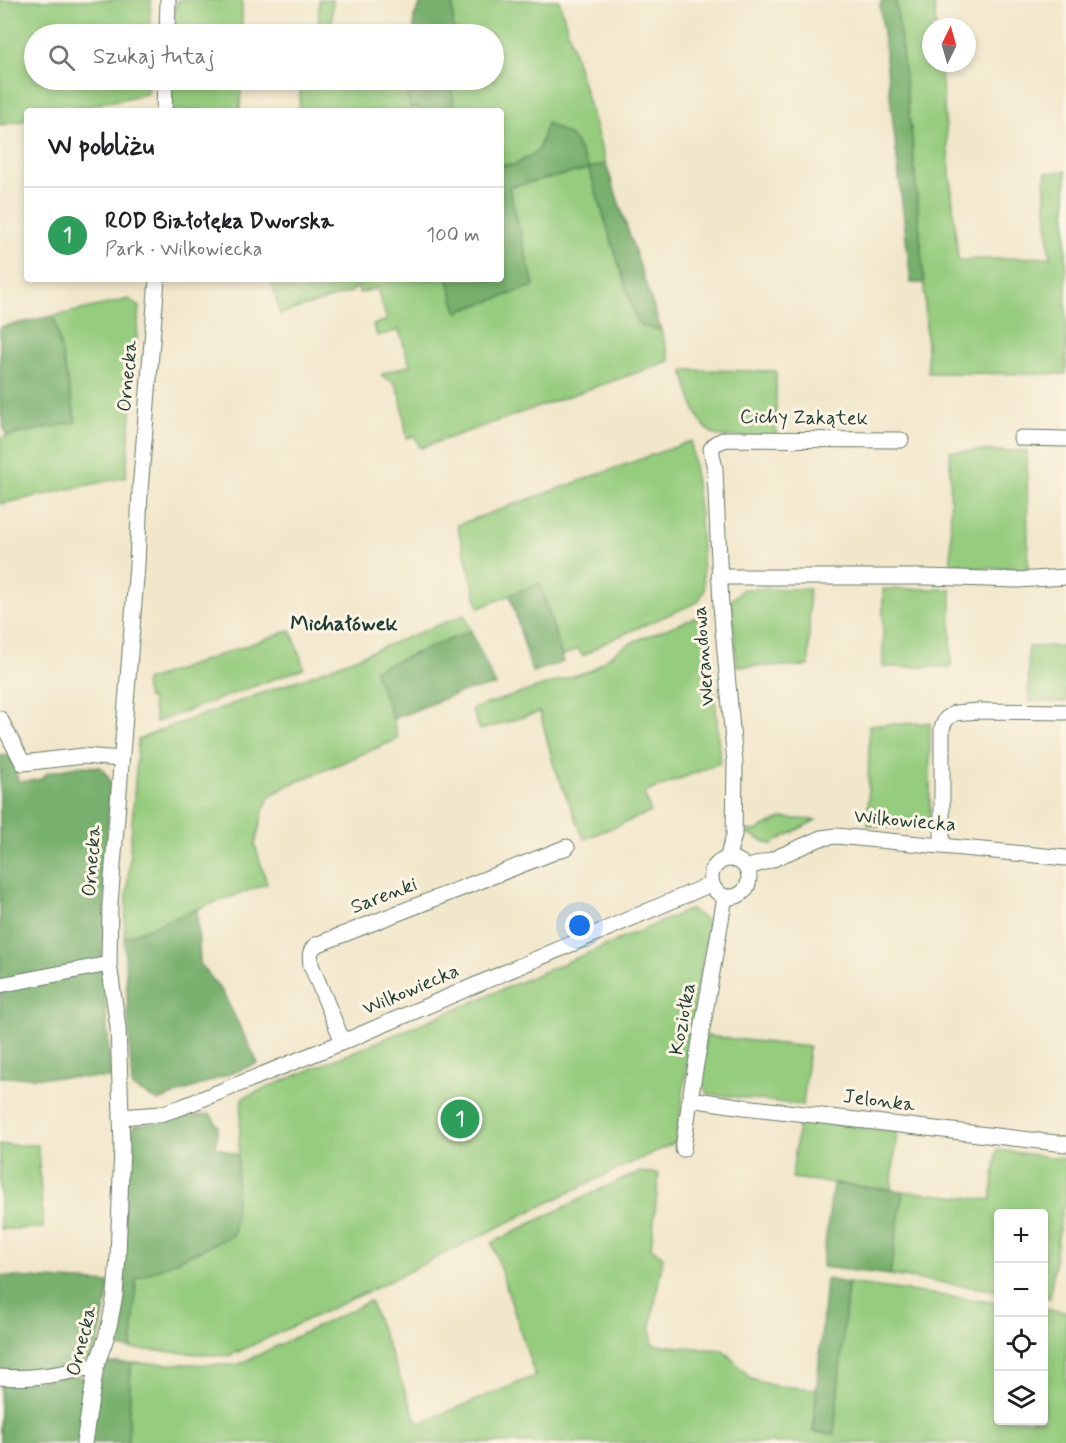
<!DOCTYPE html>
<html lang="pl">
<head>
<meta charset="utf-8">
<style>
	:root { --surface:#fff; --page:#f6f6f6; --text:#202124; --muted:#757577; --line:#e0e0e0; --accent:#b5179e }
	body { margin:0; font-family:Mynerve,sans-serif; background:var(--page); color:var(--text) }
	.controls { position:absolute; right:18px; bottom:18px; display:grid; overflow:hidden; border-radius:6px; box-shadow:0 3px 9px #0003 }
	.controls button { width:54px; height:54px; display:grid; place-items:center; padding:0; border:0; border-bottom:2px solid var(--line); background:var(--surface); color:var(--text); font:30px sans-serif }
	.compass { position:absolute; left:922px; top:18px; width:54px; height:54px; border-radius:50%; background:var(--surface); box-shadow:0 3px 9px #0003; rotate:5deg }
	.you { position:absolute; left:580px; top:926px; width:21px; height:21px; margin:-15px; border:4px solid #fff; border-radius:50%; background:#1a73e8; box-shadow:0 0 0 9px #1a73e833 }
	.badge { display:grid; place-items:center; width:39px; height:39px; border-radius:50%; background:var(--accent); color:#fff; font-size:20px; font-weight:700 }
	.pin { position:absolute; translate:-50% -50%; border:3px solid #fff; box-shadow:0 2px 6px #0006 }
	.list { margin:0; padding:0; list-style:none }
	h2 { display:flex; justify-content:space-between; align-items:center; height:78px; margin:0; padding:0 24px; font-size:26px }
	h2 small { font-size:20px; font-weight:400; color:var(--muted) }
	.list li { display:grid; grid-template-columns:39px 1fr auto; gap:18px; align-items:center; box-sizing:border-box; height:96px; padding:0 24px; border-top:2px solid var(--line) }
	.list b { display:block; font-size:22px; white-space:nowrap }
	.list p { margin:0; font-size:20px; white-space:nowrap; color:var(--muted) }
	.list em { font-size:20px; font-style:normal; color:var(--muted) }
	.icon { flex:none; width:33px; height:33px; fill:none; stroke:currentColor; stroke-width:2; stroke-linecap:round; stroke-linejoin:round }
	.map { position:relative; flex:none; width:1066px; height:1443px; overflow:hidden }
	.search { position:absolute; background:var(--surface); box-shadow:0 3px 9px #0003; left:24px; top:24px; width:480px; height:66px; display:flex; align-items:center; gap:15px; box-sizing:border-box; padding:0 21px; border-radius:33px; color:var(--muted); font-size:22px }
	.panel { position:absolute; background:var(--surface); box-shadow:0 3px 9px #0003; left:24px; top:108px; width:480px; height:174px; border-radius:6px }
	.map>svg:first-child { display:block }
</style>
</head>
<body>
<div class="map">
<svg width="1066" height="1443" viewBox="0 0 1066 1443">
	<rect width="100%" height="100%" fill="#fcf5e5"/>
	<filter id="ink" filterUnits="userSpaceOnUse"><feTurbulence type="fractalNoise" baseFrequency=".0167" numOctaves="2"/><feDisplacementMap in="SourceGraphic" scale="12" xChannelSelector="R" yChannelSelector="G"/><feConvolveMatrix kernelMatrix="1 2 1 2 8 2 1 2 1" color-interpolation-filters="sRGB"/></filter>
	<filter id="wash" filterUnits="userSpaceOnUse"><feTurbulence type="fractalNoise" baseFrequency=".008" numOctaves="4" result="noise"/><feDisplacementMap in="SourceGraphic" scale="24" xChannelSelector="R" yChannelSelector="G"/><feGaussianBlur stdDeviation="1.35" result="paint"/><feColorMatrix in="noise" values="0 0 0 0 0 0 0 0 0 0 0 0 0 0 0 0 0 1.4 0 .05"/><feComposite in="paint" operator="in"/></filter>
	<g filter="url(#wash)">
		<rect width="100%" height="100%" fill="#f1e7cb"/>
		<!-- green -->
		<g fill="#95cc7e" stroke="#5a8459" stroke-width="1.5">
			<polygon points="0,0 151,0 149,34 34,34 34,80 148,80 147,94 66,111 27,111 27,120 0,125"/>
			<polygon points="178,0 242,0 242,34 174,34 175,7"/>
			<polygon points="319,0 333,0 331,34 318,34"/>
			<polygon points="453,0 559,0 606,164 589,169 637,322 645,327 661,330 670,361 420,448 415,436 407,438 400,393 399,393 396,384 381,375 384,373 410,365 399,330 377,336 373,325 387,320 377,288 360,293 358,288 352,289 352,292 280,314 271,279 448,279 457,312 534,286 508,187 589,168 547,124 538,151 515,165 501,165 501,111 455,111 450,80 494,80 494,34 457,34 453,27"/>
			<polygon points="896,0 934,0 936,27 931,27 931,63 940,63 958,260 1050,257 1044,180 1046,173 1066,171 1066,374 928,373 924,283 912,139"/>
			<polygon points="172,80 241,80 240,111 171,111"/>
			<polygon points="301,80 324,81 324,80 406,80 407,98 411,108 418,107 421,111 299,111"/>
			<polygon points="129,299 139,307 126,477 0,504 0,438 76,422 54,316"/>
			<path d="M 683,370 L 776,371 L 776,436 C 764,436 723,438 715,435 C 695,426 689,390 683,370 Z"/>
			<polygon points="691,441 700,517 704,591 698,602 608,641 583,656 578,649 562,656 540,583 479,608 457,525"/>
			<polygon points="950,451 1027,451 1028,568 951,568"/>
			<polygon points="743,589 809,589 809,666 737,666 731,601"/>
			<rect x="883" y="589" width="68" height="78"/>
			<polygon points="464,615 471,631 374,670 393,719 398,739 287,786 270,796 263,811 255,845 267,884 197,909 124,938 138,740 158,731 307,677"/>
			<polygon points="699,616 707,621 715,697 720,763 644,793 651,812 584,839 554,766 540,712 480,730 472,709 592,670 618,650 635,641"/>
			<polygon points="291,630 304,668 156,722 151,699 147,697 145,681"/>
			<polygon points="1066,646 1066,702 1029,702 1028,647"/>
			<polygon points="930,723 930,821 918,830 919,819 909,819 908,829 868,825 869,725"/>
			<polygon points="782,818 816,820 778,840 772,845 753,836 747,835 747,830 755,831"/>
			<polygon points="691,909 708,922 676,1142 584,1185 369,1291 229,1356 132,1349 136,1279 233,1235 242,1098 466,1005"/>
			<path d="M 706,1036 L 809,1047 L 803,1105 L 709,1094 C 696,1083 704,1051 706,1036 Z"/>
			<polygon points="799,1120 897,1132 891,1190 792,1178"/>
			<polygon points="0,1145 38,1145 43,1228 0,1229"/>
			<polygon points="997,1150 1065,1159 1066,1154 1066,1207 1062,1207 1050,1298 1044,1297 1044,1214 998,1214 998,1291 890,1275 903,1191 991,1200"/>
			<polygon points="639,1172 659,1174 651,1248 663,1257 651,1325 652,1345 723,1350 751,1379 775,1386 817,1389 813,1432 834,1434 848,1283 998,1303 998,1420 1044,1420 1044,1309 1066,1312 1066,1443 128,1443 131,1363 237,1365 370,1301 418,1424 535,1376 492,1243 601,1189"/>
		</g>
		<!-- forest -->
		<g fill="#78b06d" stroke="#4c7650" stroke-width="1.5">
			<polygon points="423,0 453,0 453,26 457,34 414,34 414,16"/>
			<polygon points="882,0 896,0 912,139 924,283 911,283 880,6"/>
			<polygon points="406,80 450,80 455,111 421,111 418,107 411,108 407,98"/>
			<polygon points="547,123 572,137 589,168 606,164 661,330 645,327 637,322 589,169 509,187 534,286 457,312 448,279 501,279 501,165 515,165 538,151"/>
			<polygon points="54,316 76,422 6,436 0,410 0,327"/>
			<polygon points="540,583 563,662 532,672 510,595"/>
			<polygon points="471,631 496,686 464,691 393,719 374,670"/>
			<polygon points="10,755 19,782 42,779 47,773 80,766 101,767 110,780 102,957 111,1078 0,1077 0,756"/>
			<polygon points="197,909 200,963 223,993 258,1063 158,1101 132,1087 124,938"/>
			<polygon points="210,1114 218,1126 216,1147 238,1155 234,1235 136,1279 132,1349 112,1347 117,1331 123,1280 126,1144 134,1126"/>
			<polygon points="833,1184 903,1191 890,1275 822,1267"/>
			<polygon points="0,1276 110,1283 96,1353 81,1365 35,1372 0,1370"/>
			<polygon points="826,1279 848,1283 834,1434 813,1432"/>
			<polygon points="106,1363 131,1363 128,1443 91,1443 98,1386"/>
			<polygon points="73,1376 79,1376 87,1383 81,1443 0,1443 0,1385"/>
		</g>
	</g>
	<g filter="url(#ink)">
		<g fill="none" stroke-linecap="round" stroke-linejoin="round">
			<!-- minor casing -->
			<g stroke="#687869" stroke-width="17">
				<g id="minor">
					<polyline points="167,34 168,0"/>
					<polyline points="164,111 165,80"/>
					<polyline points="1021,438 1066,439"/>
					<polyline points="719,577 927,577 1017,580 1066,577"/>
					<polyline points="0,719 23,763 83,756 121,759"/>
					<polyline points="942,845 942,728 946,719 955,713 979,711 1066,712"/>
					<circle cx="730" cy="878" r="19"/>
					<polyline points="727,859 734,835 735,763 721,606 715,469 711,449 716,443 726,439 901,440"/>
					<polyline points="746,868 771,860 821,838 836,836 1066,858"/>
					<polyline points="0,985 109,964"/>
					<path d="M 343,1042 L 311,965 C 310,956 309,951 316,945 L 567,847"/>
					<polyline points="690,1099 744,1107 1065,1144"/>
					<polyline points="121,1117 160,1114 182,1107 343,1042 711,884"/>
					<polyline points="683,1149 690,1099 725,897"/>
					<path d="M 0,1377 C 32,1380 65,1373 96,1366"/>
					<polyline points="84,1443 96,1366 106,1338 110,1322 115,1295 118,1257 122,1145 118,1027 109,964 110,904 137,565 140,491 157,279"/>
				</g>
			</g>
			<!-- minor -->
			<use href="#minor" stroke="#fff" stroke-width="15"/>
		</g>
	</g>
	<g text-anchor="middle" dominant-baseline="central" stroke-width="6" stroke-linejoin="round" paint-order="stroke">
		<!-- street labels -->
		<g font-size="20" fill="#1f3d34" stroke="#fcf5e5">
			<text transform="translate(128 376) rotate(-85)">Ornecka</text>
			<text transform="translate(804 418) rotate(1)">Cichy Zakątek</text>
			<text transform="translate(704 656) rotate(-95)">Werandowa</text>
			<text transform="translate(905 821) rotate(5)">Wilkowiecka</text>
			<text transform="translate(92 861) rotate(-86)">Ornecka</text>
			<text transform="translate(384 896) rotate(-21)">Sarenki</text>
			<text transform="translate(411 990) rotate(-23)">Wilkowiecka</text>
			<text transform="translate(683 1019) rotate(-80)">Koziołka</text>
			<text transform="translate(879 1101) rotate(7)">Jelonka</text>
			<text transform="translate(82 1341) rotate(-76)">Ornecka</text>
		</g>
		<!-- neighbourhood labels -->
		<g font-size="21" font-weight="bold" fill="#1f3d34" stroke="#fcf5e5">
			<text x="344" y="624">Michałówek</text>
		</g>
	</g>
</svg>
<div class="controls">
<button>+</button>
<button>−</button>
<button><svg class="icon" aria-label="locate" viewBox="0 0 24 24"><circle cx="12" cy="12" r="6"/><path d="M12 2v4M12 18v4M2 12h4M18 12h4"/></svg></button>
<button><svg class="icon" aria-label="layers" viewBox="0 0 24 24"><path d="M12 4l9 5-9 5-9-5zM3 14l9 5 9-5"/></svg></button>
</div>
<svg class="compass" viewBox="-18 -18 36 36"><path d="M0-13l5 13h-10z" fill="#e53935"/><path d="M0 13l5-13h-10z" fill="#757577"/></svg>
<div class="you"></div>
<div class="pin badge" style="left:460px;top:1119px;background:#2e9e5b">1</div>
<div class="search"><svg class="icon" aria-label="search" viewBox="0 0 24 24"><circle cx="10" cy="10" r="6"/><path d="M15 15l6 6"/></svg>Szukaj tutaj</div>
<section class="panel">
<h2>W pobliżu<small></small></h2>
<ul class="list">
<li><span class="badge" style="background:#2e9e5b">1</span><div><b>ROD Białołęka Dworska</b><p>Park · Wilkowiecka</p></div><em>100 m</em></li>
</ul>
</section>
</div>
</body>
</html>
